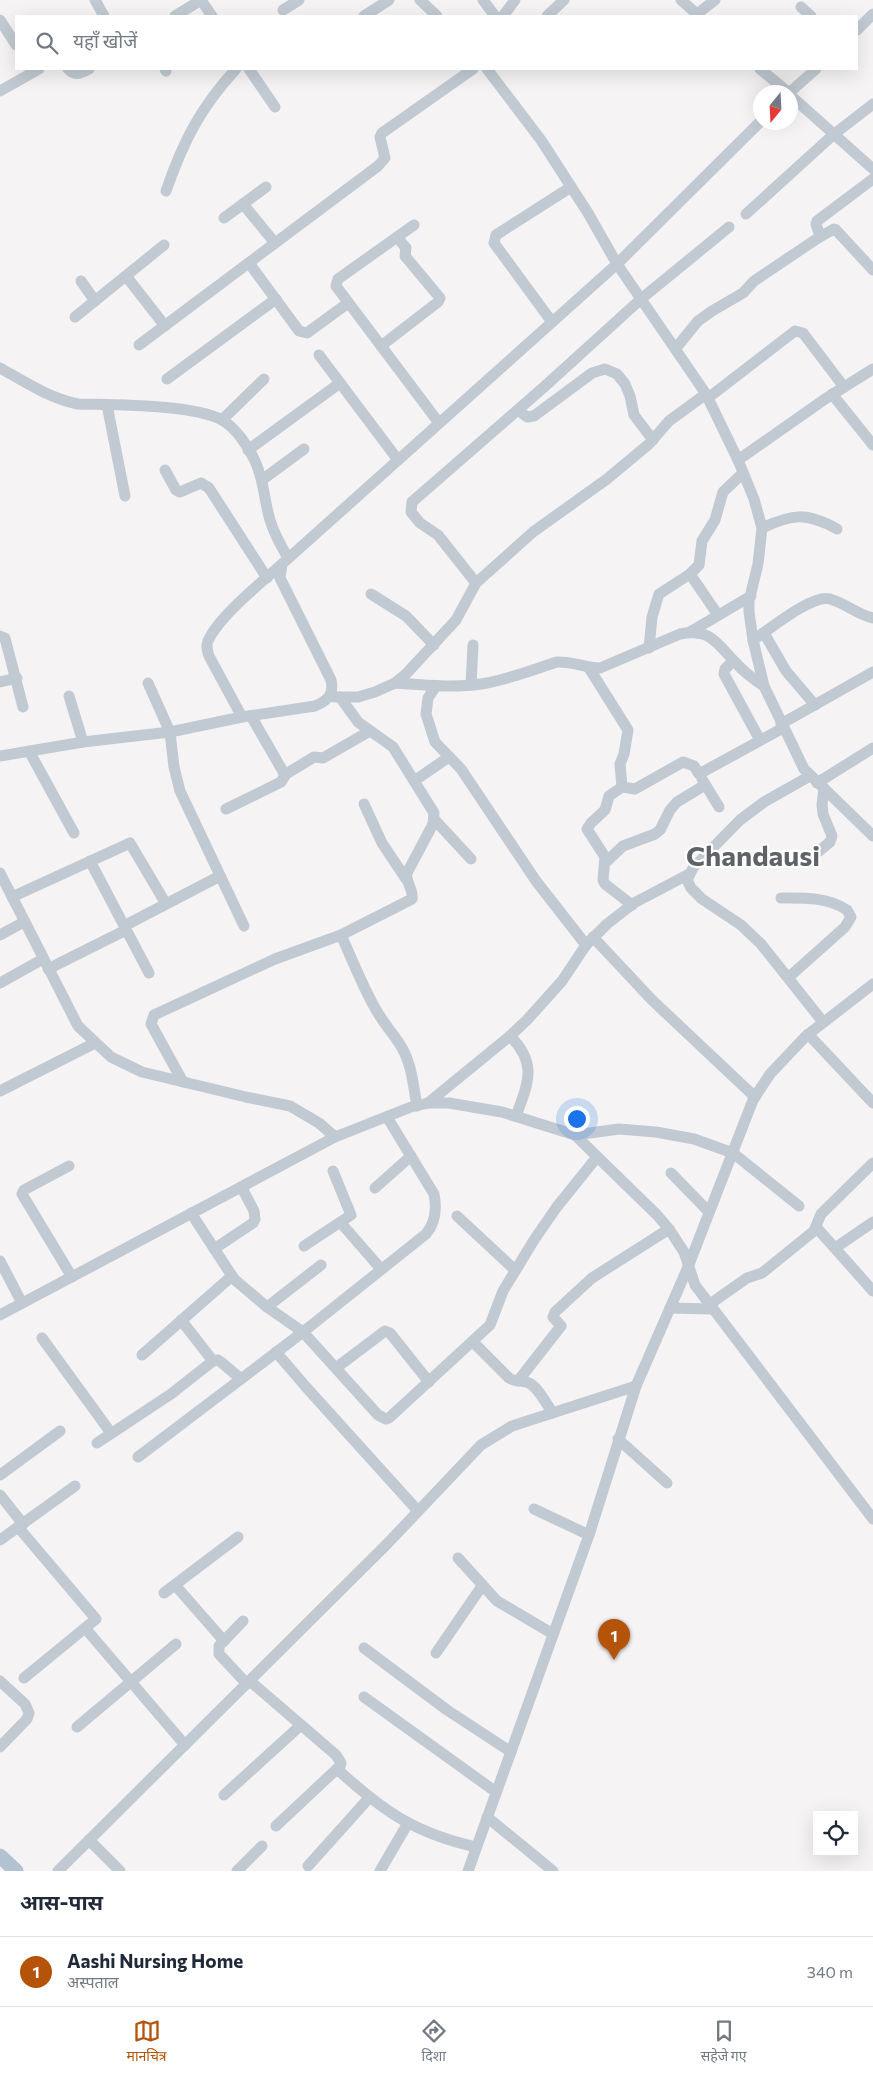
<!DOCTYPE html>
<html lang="hi">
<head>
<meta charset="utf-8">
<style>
	:root { --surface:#fff; --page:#f2f2f3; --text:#1f2937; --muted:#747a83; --line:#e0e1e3; --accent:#b45309 }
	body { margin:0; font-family:Commissioner,"Noto Sans Devanagari",sans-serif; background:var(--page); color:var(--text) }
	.controls { position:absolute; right:15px; bottom:15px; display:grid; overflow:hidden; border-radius:0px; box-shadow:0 5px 20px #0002 }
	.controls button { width:45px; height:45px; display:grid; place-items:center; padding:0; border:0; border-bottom:1px solid var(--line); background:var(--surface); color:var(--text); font:25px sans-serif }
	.compass { position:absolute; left:753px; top:85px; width:45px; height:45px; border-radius:50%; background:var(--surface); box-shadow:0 5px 20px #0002; rotate:198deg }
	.you { position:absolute; left:576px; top:1118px; width:18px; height:18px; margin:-12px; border:4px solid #fff; border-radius:50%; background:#1a73e8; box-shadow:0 0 0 8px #1a73e833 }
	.badge { display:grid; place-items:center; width:32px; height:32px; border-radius:50%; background:var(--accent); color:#fff; font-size:16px; font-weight:700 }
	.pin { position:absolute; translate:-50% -41px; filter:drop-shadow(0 1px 2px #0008) }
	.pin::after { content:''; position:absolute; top:26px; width:18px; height:15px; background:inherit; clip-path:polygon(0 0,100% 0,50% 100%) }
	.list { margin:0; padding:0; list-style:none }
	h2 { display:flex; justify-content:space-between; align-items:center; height:65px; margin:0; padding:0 20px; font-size:21px }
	h2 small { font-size:16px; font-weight:400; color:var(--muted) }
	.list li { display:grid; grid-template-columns:32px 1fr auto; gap:15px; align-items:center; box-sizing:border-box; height:70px; padding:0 20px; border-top:1px solid var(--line) }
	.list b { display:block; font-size:19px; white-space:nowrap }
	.list p { margin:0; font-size:16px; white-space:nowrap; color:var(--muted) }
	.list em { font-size:16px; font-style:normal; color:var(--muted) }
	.icon { flex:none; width:28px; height:28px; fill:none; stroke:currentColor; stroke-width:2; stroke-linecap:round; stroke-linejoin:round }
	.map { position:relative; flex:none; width:873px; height:1871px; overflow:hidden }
	.search { position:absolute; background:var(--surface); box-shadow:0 5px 20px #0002; left:15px; right:15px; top:15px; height:55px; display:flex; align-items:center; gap:12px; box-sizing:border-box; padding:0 18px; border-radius:0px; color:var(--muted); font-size:19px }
	.sheet { height:135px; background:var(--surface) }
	nav { display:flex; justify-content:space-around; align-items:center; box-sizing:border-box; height:70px; border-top:1px solid var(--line); background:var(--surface); font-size:14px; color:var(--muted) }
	nav a { display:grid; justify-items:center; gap:2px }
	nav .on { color:var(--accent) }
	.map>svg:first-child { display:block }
</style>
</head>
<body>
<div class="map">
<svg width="873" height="1871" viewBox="0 0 873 1871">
	<rect width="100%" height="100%" fill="#f5f3f3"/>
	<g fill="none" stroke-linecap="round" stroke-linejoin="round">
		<!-- minor -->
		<g stroke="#c1cad2" stroke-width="11">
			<polyline points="95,0 104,16"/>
			<polyline points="201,0 212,16"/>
			<polyline points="420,0 437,16"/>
			<polyline points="483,0 495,16"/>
			<polyline points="681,0 699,16"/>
			<polyline points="801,7 811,16"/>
			<polyline points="283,10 299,0"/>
			<polyline points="697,14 715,0"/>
			<polyline points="175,16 201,0"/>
			<polyline points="364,16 389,0"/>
			<polyline points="503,16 515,0"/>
			<polyline points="547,16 564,0"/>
			<polyline points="0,20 16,45"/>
			<polyline points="857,30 873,14"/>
			<path d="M 68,69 C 75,77 81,73 89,69"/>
			<polyline points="165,69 166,71"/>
			<polyline points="249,69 275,107"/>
			<polyline points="487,69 541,140 588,213 617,264 706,394 738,460 754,499 762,528 758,564 749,601 749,612 753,640 764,686 804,769 873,836"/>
			<polyline points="760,69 788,92"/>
			<polyline points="0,91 39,69"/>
			<polyline points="790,92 816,69"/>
			<polyline points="790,95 873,169"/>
			<path d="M 166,191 C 183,142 200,108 236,69"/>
			<polyline points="243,204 275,243"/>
			<polyline points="746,214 833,135 873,104"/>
			<polyline points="224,218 266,187"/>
			<polyline points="414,225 338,279 336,286 439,423"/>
			<polyline points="818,238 834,229 836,230 873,270"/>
			<polyline points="249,263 299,331 307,333 348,303"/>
			<polyline points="126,276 165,326"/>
			<polyline points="81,281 95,301"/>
			<polyline points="75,317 164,245"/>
			<polyline points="552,322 494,243 496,235 571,187"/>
			<polyline points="139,345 378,166 385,158 380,137 382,133 473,69"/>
			<polyline points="381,346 438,302 440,298 405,256 406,248 397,237"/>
			<polyline points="676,348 698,321 712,311 743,293 754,281 818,238 820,236 816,224 817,221 873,179"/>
			<polyline points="319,355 398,460"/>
			<path d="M 0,368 C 25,382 49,398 78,404 C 112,405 193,404 222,420 C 236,428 248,446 255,461 C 264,480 264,500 270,520 C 274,534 281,546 288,558"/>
			<polyline points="167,379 276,299"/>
			<polyline points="832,394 873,445"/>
			<polyline points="708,398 795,331 803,333 844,387"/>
			<polyline points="107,405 125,496"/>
			<polyline points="518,410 527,417 534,416 592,373 605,369 617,374 625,384 630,396 634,415 653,440"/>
			<polyline points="222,420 264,379"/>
			<polyline points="248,450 340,383"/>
			<polyline points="738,460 825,399 873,369"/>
			<polyline points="165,470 176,490 180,492 201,483 209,488 267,578"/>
			<polyline points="262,480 304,449"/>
			<path d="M 762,528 C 792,514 806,512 837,529"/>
			<polyline points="690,574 718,615"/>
			<polyline points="476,583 438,535 420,523 411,512 412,502 544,387 641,299 729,227"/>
			<polyline points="371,594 406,616 434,645"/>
			<polyline points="690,632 751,596"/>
			<polyline points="764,633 786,671 815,705"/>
			<polyline points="0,636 5,638 6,642 23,707"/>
			<path d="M 753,640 C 769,630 812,594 830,599 C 845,603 858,615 873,618"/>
			<polyline points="649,648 652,617 659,594 690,574 699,565 702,541 715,520 723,492 743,473"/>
			<polyline points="733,661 725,669 724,674 760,740"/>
			<polyline points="589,668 628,730 624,754 620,764 622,787 609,796 605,810 591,823 587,829 605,857 603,880 605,884 632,905"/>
			<polyline points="0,682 17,678"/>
			<polyline points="148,683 170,732 174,767 180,791 244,926"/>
			<path d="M 395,683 C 424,685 453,688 481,684 C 507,680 532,670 557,662 C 572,661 585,668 600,668 L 680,634 C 709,628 716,642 734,661 C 743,671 753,679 764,686"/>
			<polyline points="471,685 473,645"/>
			<polyline points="436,686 428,698 426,714 435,742 461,769 536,881 586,945"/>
			<polyline points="69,696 83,742"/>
			<polyline points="335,697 358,697 375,692 395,683 406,674 456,620 476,583 533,532 607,479 649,444 669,421 706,394"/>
			<polyline points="251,716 285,775"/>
			<path d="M 242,717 L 209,656 C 207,650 206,646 208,641 C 219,616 261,583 282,564"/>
			<polyline points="781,724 873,672"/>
			<polyline points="29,751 74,833"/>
			<path d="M 0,756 L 83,742 L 170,732 L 242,717 L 315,706 C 329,700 334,694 331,680 L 280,578 L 282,564 L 617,264 L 760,122"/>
			<polyline points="810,776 764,802 740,820 693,868 687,880 691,888 702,899 741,925 761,944 823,1022"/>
			<polyline points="702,779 719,807"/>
			<polyline points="414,781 449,757"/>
			<polyline points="817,783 873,748"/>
			<polyline points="622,787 635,789 683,762 694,766 699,774 783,728"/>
			<polyline points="364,804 382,843 406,879"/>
			<polyline points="226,809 281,782 286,774 314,757 323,758 370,731"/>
			<polyline points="434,819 471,859"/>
			<polyline points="813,856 830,842 832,836 823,814 822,805 824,789"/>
			<polyline points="90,861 149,973"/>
			<polyline points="605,863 623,846 655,834 660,830 670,810 677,802 705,785"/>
			<polyline points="0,873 78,1026 111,1057 142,1072 246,1097 290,1106 319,1123 335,1137"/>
			<polyline points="12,897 130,843 166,904"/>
			<path d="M 781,898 C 803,898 828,897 847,910 L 851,917 L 845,927 L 789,977"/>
			<polyline points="124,926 220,876"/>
			<polyline points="0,935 24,922"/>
			<path d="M 341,935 C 352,959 362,985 375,1008 C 382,1021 391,1031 399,1043 C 412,1062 413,1085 417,1106"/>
			<polyline points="593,937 652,1000 755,1097"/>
			<polyline points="48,969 126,930"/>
			<polyline points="0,983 43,959"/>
			<polyline points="808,1034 873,1103"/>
			<path d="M 510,1036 C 538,1064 528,1083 516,1116"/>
			<path d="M 183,1082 L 151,1024 L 154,1015 L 275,959 L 341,935 L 412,899 C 414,890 405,882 407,873 L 433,824 L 434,813 L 393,747 L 358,722 L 340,697"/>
			<polyline points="0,1091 95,1043"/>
			<polyline points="428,1103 510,1036 527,1020 562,981 586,945 607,924 634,903 689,874"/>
			<polyline points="575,1135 619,1129 656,1132 694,1139 733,1153 799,1206"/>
			<polyline points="69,1166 24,1190 22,1194 72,1277"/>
			<polyline points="671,1173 709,1212"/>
			<polyline points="375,1188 411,1156"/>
			<polyline points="191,1213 234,1279 267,1307 303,1332 378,1415 386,1419 389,1418 490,1325 503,1291 534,1240 556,1208 597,1157"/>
			<polyline points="457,1216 515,1270"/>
			<polyline points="341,1223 381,1269"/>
			<polyline points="816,1227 873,1291"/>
			<polyline points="304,1246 351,1215 333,1171"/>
			<polyline points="835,1248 873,1222"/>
			<polyline points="214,1249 253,1223 255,1219 254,1211 242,1188"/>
			<polyline points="0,1261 22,1303"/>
			<polyline points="710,1304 747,1278 762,1273 814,1231 821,1214 873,1163"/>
			<polyline points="267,1307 321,1265"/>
			<polyline points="670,1308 713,1309"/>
			<polyline points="0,1315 335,1137 411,1107 428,1103 449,1103 502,1112 575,1135 657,1215 669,1229 684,1252 695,1285 873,1519"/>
			<polyline points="181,1320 213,1361"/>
			<polyline points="42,1338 111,1433"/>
			<path d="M 473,1342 L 509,1378 C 515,1382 522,1380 529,1383 C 539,1388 546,1404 553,1413"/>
			<polyline points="276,1352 306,1387 418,1511"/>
			<polyline points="142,1355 232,1276"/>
			<polyline points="336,1368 385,1331 390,1333 429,1382"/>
			<polyline points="518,1381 561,1326 553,1317 555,1312 592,1278 669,1229"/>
			<polyline points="618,1439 667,1483"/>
			<polyline points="97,1443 171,1394 213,1361 218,1360 221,1362 241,1379"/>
			<path d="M 138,1457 L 303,1332 L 426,1234 C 436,1222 437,1209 434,1194 L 387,1117"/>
			<polyline points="0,1475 60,1431"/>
			<polyline points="0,1495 23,1524"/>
			<polyline points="534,1509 589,1535"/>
			<polyline points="18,1527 75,1486"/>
			<polyline points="0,1540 18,1527 96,1619 85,1628 185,1745"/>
			<polyline points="458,1558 497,1601 553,1634"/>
			<polyline points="175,1585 224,1641"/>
			<polyline points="164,1593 238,1537"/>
			<polyline points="243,1621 219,1646 219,1654 247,1684"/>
			<polyline points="364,1648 447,1710 511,1752"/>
			<polyline points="436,1653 482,1586"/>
			<polyline points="24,1678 85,1628"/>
			<polyline points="0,1681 25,1704 29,1713 27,1719 0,1747"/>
			<polyline points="250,1681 336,1755 341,1763 340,1766 276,1826"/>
			<polyline points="364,1697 496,1792"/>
			<polyline points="77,1727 176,1644"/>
			<path d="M 337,1769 C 383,1811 414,1833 476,1847"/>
			<polyline points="224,1795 301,1725"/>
			<polyline points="487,1817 553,1871"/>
			<polyline points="89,1840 120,1871"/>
			<polyline points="308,1866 369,1798"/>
			<polyline points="58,1871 387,1544 481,1445 512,1426 636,1386"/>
			<polyline points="237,1871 262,1846"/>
			<polyline points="380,1871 408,1823"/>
			<polyline points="468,1871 589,1535 636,1386 688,1267 753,1100 770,1074 806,1036 873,984"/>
		</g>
		<!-- major -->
		<polyline stroke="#b3c2d1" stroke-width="15" points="0,1856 16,1871"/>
	</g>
	<g text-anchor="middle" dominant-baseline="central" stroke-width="4.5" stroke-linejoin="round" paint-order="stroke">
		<!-- town labels -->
		<g font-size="28" font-weight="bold" fill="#5f6368" stroke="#fff">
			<text x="753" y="855">Chandausi</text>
		</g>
	</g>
</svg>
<div class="controls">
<button><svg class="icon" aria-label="locate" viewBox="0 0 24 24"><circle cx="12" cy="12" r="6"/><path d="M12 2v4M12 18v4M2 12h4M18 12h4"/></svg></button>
</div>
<svg class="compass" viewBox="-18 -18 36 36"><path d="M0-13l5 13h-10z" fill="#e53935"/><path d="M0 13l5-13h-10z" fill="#747a83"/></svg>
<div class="you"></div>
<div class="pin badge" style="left:614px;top:1660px">1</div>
<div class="search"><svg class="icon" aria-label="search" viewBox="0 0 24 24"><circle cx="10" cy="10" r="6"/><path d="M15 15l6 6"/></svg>यहाँ खोजें</div>
</div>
<section class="sheet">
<h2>आस-पास<small></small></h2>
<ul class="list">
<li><span class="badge">1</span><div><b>Aashi Nursing Home</b><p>अस्पताल</p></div><em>340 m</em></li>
</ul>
</section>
<nav>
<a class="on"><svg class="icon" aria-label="map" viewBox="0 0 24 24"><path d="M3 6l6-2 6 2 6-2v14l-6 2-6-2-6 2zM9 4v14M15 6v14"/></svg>मानचित्र</a>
<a><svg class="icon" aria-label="directions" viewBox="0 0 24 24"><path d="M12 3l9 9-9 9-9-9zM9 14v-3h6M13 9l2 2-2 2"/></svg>दिशा</a>
<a><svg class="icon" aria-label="saved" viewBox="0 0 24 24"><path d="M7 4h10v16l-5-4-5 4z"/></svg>सहेजे गए</a>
</nav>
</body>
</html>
